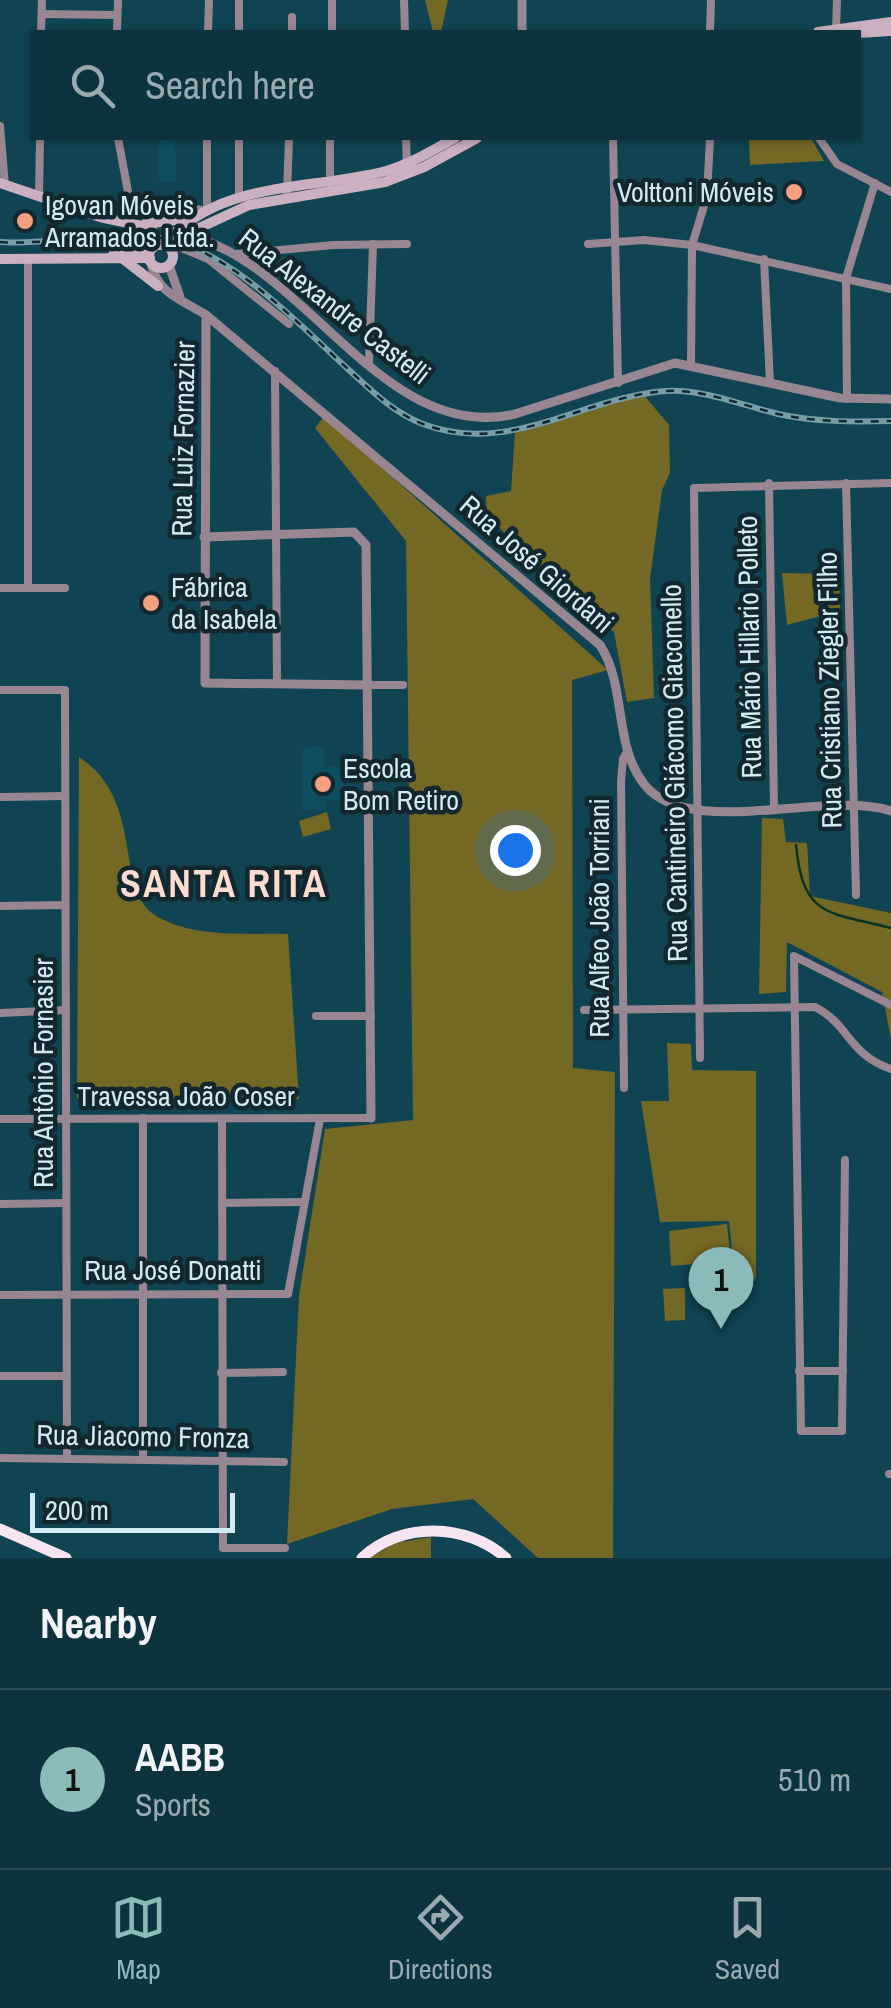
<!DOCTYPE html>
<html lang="en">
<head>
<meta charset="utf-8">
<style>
	:root { --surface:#0d333e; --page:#163b45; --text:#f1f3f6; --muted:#9aaab0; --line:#2d4e58; --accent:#8bbbb9 }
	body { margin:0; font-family:"Archivo Narrow",sans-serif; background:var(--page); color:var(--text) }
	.scale { position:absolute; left:30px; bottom:25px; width:205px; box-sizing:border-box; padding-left:10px; border:5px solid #d2ebf3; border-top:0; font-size:28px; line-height:35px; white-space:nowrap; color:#d2ebf3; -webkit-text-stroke:8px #13272e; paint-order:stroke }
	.you { position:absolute; left:515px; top:850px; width:35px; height:35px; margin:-25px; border:8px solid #fff; border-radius:50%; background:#1a73e8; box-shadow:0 0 0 15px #1a73e833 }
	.badge { display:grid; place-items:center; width:65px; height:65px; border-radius:50%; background:var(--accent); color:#111; font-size:32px; font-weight:700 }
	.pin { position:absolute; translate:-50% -82px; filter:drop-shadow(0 2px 5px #0008) }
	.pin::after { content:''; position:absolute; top:52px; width:35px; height:30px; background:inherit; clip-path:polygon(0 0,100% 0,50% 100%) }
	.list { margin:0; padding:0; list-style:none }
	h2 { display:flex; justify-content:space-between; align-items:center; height:130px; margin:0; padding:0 40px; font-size:42px }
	h2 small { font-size:32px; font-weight:400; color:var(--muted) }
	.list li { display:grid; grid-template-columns:65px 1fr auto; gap:30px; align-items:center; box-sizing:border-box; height:180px; padding:0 40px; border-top:2px solid var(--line) }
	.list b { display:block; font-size:38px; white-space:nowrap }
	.list p { margin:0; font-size:32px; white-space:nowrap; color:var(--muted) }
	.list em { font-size:32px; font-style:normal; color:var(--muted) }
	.icon { flex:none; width:55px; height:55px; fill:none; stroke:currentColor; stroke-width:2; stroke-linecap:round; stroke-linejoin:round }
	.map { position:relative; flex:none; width:891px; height:1558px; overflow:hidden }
	.search { position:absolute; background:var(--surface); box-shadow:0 2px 8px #0004; left:30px; right:30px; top:30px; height:110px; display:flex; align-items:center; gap:25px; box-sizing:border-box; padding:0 35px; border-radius:0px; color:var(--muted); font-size:38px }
	.sheet { height:310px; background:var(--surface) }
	nav { display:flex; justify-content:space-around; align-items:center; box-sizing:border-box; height:140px; border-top:2px solid var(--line); background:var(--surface); font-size:28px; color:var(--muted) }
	nav a { display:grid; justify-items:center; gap:5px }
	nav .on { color:var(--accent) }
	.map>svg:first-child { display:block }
</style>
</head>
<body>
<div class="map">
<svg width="891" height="1558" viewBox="0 0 891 1558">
	<rect width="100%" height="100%" fill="#114452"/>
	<!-- built -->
	<g fill="#0d4f5f">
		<polygon points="159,139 175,139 176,182 159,181"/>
		<polygon points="323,746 324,767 345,767 343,800 326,800 325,810 302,810 303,748"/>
	</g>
	<!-- green -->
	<g fill="#736824">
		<polygon points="425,0 448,0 441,32 433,32"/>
		<polygon points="749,138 811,138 824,161 750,165"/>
		<polygon points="137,202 190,210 172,218 139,217"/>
		<polygon points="643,394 669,425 670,473 662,490 650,579 654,698 627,702 614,632 531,562 487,514 486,496 511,491 515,432"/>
		<polygon points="324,416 608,670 572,680 573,1068 615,1072 613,1558 538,1558 473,1499 392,1509 287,1544 299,1296 325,1129 413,1120 406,541 315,428"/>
		<polygon points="782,573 839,574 840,611 821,611 821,616 787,625"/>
		<path d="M 79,757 C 147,801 112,892 158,917 C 195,938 247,933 288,934 L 299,1099 L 77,1098 Z"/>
		<polygon points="327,812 331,829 303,837 299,821"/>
		<polygon points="762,818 783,819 786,842 807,843 810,896 891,913 891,1039 882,992 787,942 786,992 759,994"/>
		<polygon points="667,1043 691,1044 692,1070 756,1071 756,1278 749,1281 735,1277 729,1221 660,1222 641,1101 669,1101"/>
		<polygon points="727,1224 731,1261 671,1266 669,1231"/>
		<polygon points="685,1288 685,1320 665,1321 663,1289"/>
		<polygon points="431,1537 431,1558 370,1558 394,1543"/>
	</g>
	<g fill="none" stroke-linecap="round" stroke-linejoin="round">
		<!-- stream -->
		<path stroke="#073421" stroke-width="2.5" d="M 796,845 C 803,918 828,912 891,928"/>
		<!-- minor -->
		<g stroke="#988792" stroke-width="8">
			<polyline points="404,0 405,32"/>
			<polyline points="42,14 117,15"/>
			<polyline points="292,17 292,32"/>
			<polyline points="836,30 837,0"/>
			<polyline points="41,32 42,0"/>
			<polyline points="117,32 118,0"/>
			<polyline points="208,32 209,0"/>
			<polyline points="239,32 239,0"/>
			<polyline points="332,32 332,0"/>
			<polyline points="710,32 711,0"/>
			<polyline points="0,126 5,185"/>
			<polyline points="118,138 129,197 124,223"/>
			<polyline points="406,138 407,168"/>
			<polyline points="613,138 618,383"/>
			<polyline points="819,138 837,164 891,192"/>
			<polyline points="330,183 330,138"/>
			<polyline points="287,193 289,138"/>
			<polyline points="39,196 40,138"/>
			<polyline points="129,197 207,211 207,138"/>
			<polyline points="239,197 239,138"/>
			<polyline points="172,244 208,259 289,324"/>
			<polyline points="588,244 644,240 692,245 891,289"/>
			<polyline points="237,254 333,245 407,244"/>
			<polyline points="28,259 28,588"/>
			<polyline points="764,259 770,383"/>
			<polyline points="369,362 373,244"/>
			<polyline points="691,364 692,245 707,196 710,138"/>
			<polyline points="275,371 277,683"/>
			<polyline points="847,399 846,278 875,183"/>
			<polyline points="769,483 774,809"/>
			<polyline points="846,483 856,895"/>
			<polyline points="0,588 65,588"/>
			<polyline points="367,685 403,685"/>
			<polyline points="0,690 65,690 67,1455"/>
			<polyline points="0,797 65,796"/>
			<polyline points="0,906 65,905"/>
			<path d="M 584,1010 L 815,1007 C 850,1025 848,1054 891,1069"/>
			<polyline points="0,1013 66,1010"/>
			<polyline points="316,1016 371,1016"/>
			<polyline points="700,1058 694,488 891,483"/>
			<polyline points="624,1088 621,781 623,759 628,750"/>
			<polyline points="143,1118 143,1458"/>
			<polyline points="0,1119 371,1118"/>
			<polyline points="222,1119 223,1548 285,1548"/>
			<polyline points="845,1160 842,1431 801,1431 794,956 891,1005"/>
			<polyline points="222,1203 303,1202"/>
			<polyline points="0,1204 66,1203"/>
			<polyline points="0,1295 288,1294 320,1119"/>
			<polyline points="799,1371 843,1371"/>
			<polyline points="221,1373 283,1372"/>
			<polyline points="0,1376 66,1376"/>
			<polyline points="0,1458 284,1462"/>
			<polyline points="889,1474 891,1474"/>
		</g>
		<!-- tertiary -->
		<g stroke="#988792" stroke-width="9">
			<polyline points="522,0 522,32"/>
			<path d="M 185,235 C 304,259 382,445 515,414 L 675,363 L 840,398 L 891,399"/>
			<path d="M 151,262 C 156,293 181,299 206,315 L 600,645 C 627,687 613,744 644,784 C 688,841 827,789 891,811"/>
			<polyline points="169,265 180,297"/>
			<polyline points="206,315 205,683 367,685"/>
			<polyline points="204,537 354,532 366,545 371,1118"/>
		</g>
		<!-- secondary -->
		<g stroke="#cbb0c1" stroke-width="10">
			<polyline points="818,32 891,22"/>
			<polyline points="858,33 891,31"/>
			<polyline points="0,183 100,217 151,228 159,245"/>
			<polyline points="145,224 192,218"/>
			<circle cx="161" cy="256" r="12"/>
			<path d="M 163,245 C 220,179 310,191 386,171 C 411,164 433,150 455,138"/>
			<polyline points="170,248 184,235 249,205 385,182 424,167 477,138"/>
			<polyline points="113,255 153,248"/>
			<polyline points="122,258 158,286"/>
			<polyline points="0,259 150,258"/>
		</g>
		<!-- trunk -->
		<g stroke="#f6e5f0" stroke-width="11">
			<polyline points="0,1529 66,1558"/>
			<path d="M 362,1558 C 401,1521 467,1523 506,1558"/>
		</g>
		<!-- rail casing -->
		<g stroke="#779da7" stroke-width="6">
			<path id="rail" d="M 0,242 C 56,246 119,226 174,241 C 237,258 302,327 350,371 C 372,391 394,413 423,424 C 509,457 582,397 666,391 C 704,389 741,405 778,414 C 815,422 853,422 891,421"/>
		</g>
		<!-- rail -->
		<use href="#rail" stroke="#13272e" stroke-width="2.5" stroke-dasharray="8" stroke-linecap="butt"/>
	</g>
	<!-- markers -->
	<g fill="#f39f82" stroke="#13272e" stroke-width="4">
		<circle cx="794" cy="192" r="10"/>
		<circle cx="25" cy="221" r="10"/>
		<circle cx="151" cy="603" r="10"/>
		<circle cx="323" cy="784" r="10"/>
	</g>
	<g text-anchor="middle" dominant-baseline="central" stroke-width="9" stroke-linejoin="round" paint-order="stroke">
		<!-- poi labels -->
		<g font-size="28" fill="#d2ebf3" stroke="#13272e" text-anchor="start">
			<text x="774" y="192" text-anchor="end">Volttoni Móveis</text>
			<text x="45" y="205">Igovan Móveis<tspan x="45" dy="32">Arramados Ltda.</tspan></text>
			<text x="171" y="587">Fábrica<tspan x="171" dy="32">da Isabela</tspan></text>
			<text x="343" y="768">Escola<tspan x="343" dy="32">Bom Retiro</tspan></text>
		</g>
		<!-- street labels -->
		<g font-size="28" fill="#d2ebf3" stroke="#13272e">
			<text transform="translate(335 306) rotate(38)">Rua Alexandre Castelli</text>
			<text transform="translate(183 439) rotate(-89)">Rua Luiz Fornazier</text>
			<text transform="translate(537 564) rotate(41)">Rua José Giordani</text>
			<text transform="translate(749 647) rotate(-91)">Rua Mário Hillario Polleto</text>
			<text transform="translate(829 690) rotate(-91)">Rua Cristiano Ziegler Filho</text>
			<text transform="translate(674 773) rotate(-91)">Rua Cantineiro Giácomo Giacomello</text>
			<text transform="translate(599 918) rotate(-90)">Rua Alfeo João Torriani</text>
			<text transform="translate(43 1073) rotate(-90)">Rua Antônio Fornasier</text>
			<text x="186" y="1096">Travessa João Coser</text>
			<text x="173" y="1270">Rua José Donatti</text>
			<text transform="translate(143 1436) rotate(1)">Rua Jiacomo Fronza</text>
		</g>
		<!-- district labels -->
		<g font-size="38" font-weight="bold" letter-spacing="2.5" fill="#fcdbd0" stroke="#13272e">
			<text x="224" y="883">SANTA RITA</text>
		</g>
	</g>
</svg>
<div class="scale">200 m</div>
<div class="you"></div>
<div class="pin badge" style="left:721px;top:1329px">1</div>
<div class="search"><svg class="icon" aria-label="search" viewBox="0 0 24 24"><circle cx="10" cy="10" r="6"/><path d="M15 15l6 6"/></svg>Search here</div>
</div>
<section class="sheet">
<h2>Nearby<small></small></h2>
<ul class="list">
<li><span class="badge">1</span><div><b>AABB</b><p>Sports</p></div><em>510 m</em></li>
</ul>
</section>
<nav>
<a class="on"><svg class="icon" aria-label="map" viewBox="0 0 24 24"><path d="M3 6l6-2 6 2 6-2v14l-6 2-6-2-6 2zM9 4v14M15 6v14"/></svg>Map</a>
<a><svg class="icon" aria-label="directions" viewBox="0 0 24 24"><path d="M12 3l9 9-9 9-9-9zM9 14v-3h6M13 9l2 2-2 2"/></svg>Directions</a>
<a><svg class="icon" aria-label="saved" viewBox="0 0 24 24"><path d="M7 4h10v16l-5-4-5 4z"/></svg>Saved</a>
</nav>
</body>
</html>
